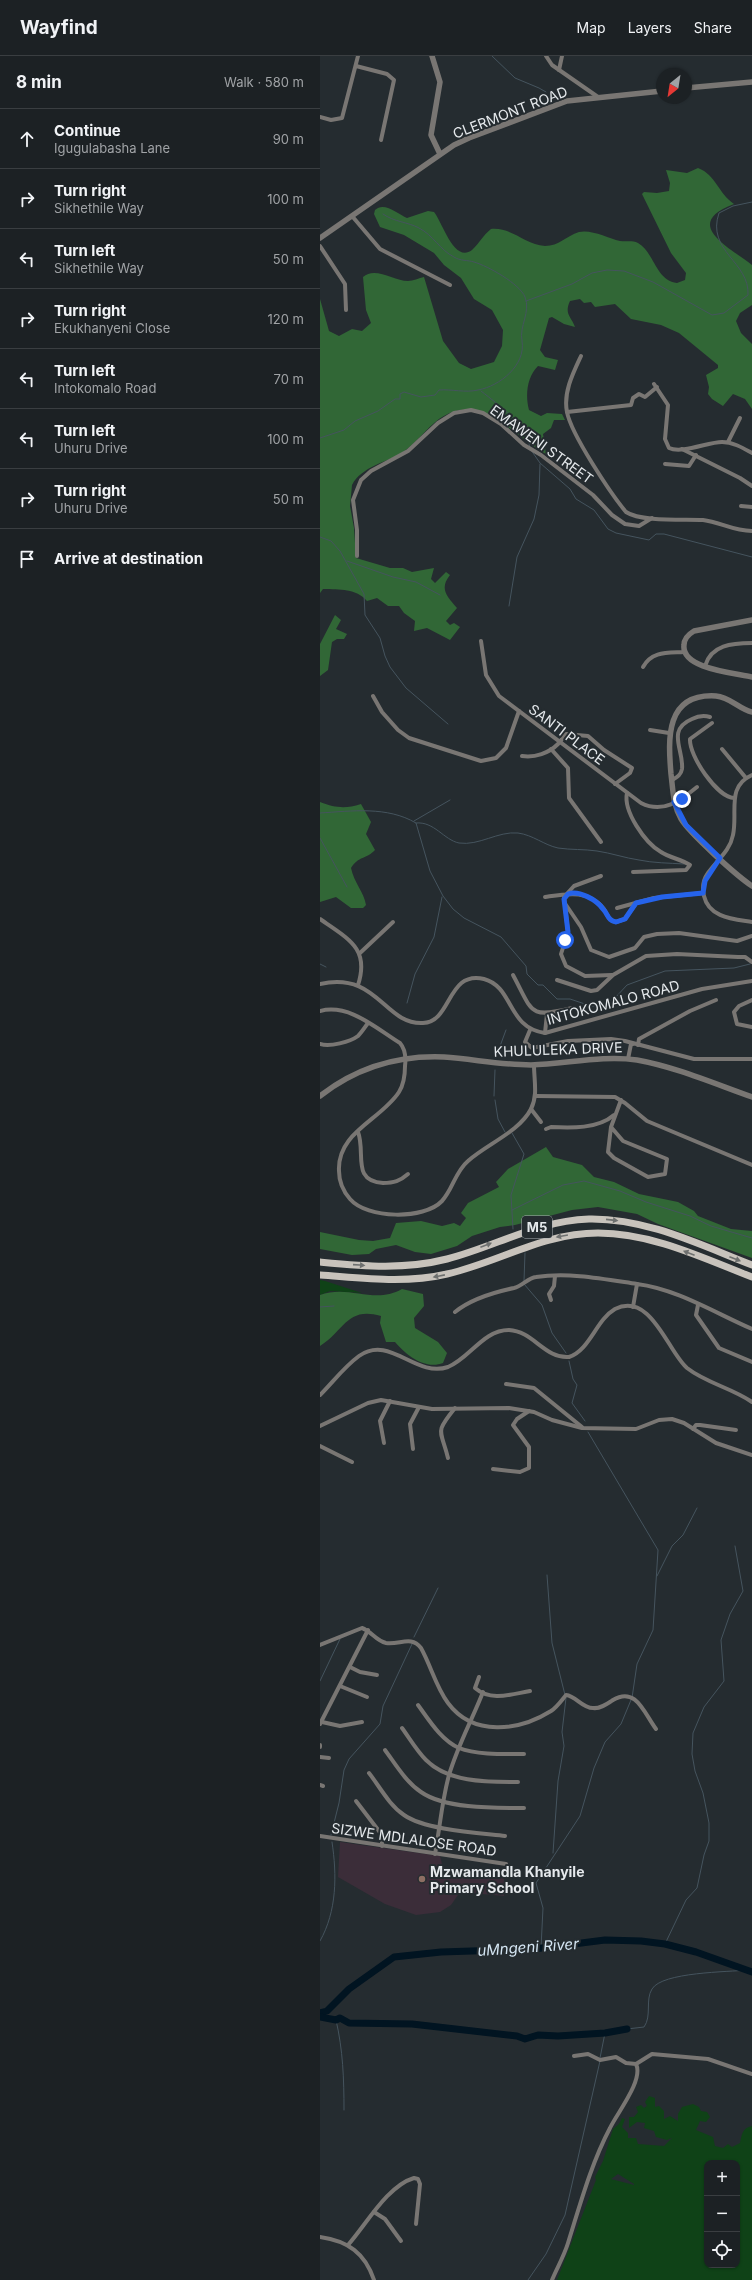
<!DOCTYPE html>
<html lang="en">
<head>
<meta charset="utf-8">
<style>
	:root { --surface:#1c2124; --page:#25292c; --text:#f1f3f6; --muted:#a0a3a6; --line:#3a3e41 }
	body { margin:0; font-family:Inter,sans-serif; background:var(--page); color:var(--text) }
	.controls { position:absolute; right:12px; bottom:12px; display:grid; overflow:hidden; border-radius:8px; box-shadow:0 1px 3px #0004 }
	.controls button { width:36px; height:36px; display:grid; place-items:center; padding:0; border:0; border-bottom:1px solid var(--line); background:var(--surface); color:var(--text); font:20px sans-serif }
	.compass { position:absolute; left:336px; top:12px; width:36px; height:36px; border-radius:50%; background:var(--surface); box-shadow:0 1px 3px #0004; rotate:210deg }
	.stop { position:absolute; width:12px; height:12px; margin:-9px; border:3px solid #2563eb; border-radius:50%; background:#fff }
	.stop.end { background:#2563eb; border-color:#fff; box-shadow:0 1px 4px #0008 }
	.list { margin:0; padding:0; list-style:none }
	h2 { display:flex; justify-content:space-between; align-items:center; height:52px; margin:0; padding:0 16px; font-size:17px }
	h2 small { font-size:13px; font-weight:400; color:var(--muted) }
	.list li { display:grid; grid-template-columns:26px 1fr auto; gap:12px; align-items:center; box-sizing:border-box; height:60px; padding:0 16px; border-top:1px solid var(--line) }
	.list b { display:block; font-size:15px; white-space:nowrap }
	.list p { margin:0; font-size:13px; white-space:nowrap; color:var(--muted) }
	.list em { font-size:13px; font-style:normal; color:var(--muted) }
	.icon { flex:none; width:22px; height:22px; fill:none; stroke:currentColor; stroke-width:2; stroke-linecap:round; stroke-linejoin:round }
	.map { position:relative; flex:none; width:432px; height:2224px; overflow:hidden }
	header { display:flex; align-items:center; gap:24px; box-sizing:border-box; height:56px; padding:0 20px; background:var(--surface); border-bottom:1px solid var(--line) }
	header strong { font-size:19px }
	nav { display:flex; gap:22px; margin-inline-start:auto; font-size:14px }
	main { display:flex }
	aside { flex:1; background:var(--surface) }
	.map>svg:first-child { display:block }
</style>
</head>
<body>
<header>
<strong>Wayfind</strong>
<nav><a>Map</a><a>Layers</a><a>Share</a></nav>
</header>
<main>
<aside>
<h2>8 min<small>Walk · 580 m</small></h2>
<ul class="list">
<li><svg class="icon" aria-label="ahead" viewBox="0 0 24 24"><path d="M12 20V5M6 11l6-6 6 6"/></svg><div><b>Continue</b><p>Igugulabasha Lane</p></div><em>90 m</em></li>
<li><svg class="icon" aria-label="right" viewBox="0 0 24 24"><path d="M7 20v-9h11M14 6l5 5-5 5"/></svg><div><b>Turn right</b><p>Sikhethile Way</p></div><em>100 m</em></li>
<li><svg class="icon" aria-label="left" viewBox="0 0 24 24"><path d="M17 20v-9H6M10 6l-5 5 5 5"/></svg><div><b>Turn left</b><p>Sikhethile Way</p></div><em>50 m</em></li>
<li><svg class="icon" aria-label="right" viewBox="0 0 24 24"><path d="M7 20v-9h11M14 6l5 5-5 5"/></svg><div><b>Turn right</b><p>Ekukhanyeni Close</p></div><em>120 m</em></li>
<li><svg class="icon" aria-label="left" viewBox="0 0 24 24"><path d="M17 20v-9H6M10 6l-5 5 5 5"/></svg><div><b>Turn left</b><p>Intokomalo Road</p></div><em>70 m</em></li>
<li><svg class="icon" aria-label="left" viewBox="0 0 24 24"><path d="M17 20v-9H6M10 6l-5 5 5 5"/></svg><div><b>Turn left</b><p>Uhuru Drive</p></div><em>100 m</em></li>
<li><svg class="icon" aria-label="right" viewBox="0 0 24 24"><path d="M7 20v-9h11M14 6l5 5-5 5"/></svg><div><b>Turn right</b><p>Uhuru Drive</p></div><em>50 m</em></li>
<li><svg class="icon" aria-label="arrive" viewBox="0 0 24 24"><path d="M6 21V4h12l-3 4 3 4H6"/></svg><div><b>Arrive at destination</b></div></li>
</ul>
</aside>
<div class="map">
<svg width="432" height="2224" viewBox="0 0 432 2224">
	<rect width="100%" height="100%" fill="#252c30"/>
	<!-- education -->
	<polygon fill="#3b2d39" points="20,1786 120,1800 123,1812 128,1813 135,1812 184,1817 184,1840 140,1836 131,1849 120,1856 96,1859 65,1848 18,1821"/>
	<!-- green -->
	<g fill="#0f4217" fill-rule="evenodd">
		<polygon points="0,1224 5,1225 42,1237 10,1235 0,1239"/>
		<path d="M 329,2040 L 335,2042 L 335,2051 L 339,2050 L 344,2055 L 344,2063 L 350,2060 L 358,2065 L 358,2058 L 362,2051 L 373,2048 L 379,2051 L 381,2055 L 387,2056 L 390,2061 L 386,2066 L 380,2065 L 376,2074 L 393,2081 L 395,2090 L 403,2092 L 408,2088 L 412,2091 L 420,2087 C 422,2078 422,2072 432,2070 L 432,2224 L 237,2224 L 276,2124 L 275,2121 L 283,2105 L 293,2073 L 299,2068 L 302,2062 L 305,2063 L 302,2071 L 308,2077 L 308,2082 L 316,2082 L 318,2088 L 344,2090 L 352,2082 L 347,2084 L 336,2081 L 334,2075 L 324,2072 L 325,2067 L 317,2066 L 309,2072 L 309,2061 L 314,2061 L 318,2056 L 316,2051 L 321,2049 L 324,2052 L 327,2050 L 325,2046 ZM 387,2107 L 417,2107 L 417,2209 L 387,2209 ZM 298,2118 L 314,2128 L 314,2129 L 291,2123 Z"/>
	</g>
	<!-- forest -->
	<g fill="#316736">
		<path d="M 378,112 C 396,119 398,137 414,148 C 361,168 409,191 432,209 L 432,249 L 420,257 L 416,265 L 421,277 L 432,288 L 432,353 L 425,343 L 413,338 L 403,350 L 392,343 L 388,338 L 389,331 L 386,319 L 398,312 L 398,309 L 359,277 L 341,269 L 311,263 L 295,248 L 275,251 L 271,246 L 264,247 L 260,243 L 250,245 C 244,258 251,260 255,271 L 244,268 L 232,261 L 229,262 L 220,294 L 225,301 L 238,304 L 235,314 L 218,310 C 207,321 205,339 209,354 L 221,360 L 227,357 L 242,358 L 245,364 L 234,364 L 231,372 L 223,378 L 226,398 C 191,379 161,334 119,363 C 106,373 96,387 83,396 C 66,407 42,410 32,429 L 30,450 L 34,472 L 36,502 L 70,512 L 83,512 L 92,516 L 114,512 L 111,523 L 115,527 L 126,516 L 130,519 C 119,533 127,540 137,552 L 126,565 L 130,569 L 134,567 L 140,571 L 130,584 L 107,572 L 94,575 L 95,565 L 84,557 L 79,550 L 68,550 L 57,542 L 47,545 C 36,532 20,534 3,533 L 0,537 L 0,243 L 9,275 L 19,280 L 32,273 L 42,275 L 51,267 L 46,254 L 43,221 C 55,210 74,225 88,225 C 93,225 99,222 104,221 L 123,285 L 139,307 L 151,313 L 174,306 L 182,290 L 183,274 L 172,254 L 154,243 L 141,222 L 124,209 L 114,197 L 84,179 L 60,171 L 54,158 L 55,154 C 64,145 78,158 87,162 L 108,155 L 114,156 C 122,165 134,208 152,194 C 159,188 163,179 171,173 C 192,171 205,189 225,190 C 239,190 246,180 259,176 C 271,173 288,182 300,185 C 307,186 312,184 318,187 C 334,196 336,225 357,227 L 365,224 L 366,217 L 351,197 L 322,138 L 324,136 L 337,137 L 349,135 L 350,127 L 346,114 L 367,117 Z"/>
		<polygon points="15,559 21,564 16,573 27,578 24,583 17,583 12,586 8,614 0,620 0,588"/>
		<path d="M 0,746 C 16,752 25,753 41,748 L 51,766 L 46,778 L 55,794 C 47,803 38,800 31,812 C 34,827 44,836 46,849 L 43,852 L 31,852 L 16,841 L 0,846 Z"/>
		<polygon points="226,1091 233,1101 262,1109 274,1121 294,1126 319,1138 358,1146 374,1155 378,1160 411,1173 432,1175 432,1202 338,1168 317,1158 278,1151 252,1154 195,1169 180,1171 152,1180 137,1190 111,1198 95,1196 76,1189 56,1193 49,1198 32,1199 0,1193 0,1176 39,1184 53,1185 70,1182 76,1167 101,1165 122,1170 134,1167 140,1170 146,1162 141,1157 148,1147 179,1131 176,1126 188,1113"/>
		<path d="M 82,1233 L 103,1238 L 104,1250 L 94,1262 L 95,1272 L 118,1286 L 127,1297 L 123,1307 C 105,1314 86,1299 75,1286 L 66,1286 L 60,1267 L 61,1260 C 27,1250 24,1275 0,1290 L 0,1239 C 29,1228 54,1249 82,1233 Z"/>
	</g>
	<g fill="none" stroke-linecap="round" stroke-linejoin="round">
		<!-- stream -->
		<g stroke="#45545e" stroke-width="1">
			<polyline points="172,0 195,22 219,32 226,36"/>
			<path d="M 206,245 L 252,228 L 272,217 L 287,214 L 304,215 L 333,226 L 392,259 L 404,257 L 428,239 C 430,206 386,195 399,157 L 413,150 L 432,146"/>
			<path d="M 161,335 C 180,350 204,367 210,391"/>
			<path d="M 0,382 L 24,374 L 35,365 L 58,355 L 75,343 L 80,343 L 80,338 L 84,336 L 101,341 L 115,339 L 119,334 C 132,333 145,337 158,334 C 180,330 206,309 202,285 C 199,270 211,256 205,241 C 200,228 168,210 154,206 C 148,204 140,205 134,201 C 120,194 113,179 99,172 C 88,166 74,166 63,158"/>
			<polyline points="211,394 220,407 250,433 256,443 274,454 288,473 296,477 329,484 336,478 344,478 432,501"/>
			<polyline points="0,481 11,485 20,495 44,538 45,559 60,582 65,600 70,611 86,632 128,668"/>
			<polyline points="27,505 73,521 96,526 120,539"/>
			<polyline points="189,550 197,501 214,463 219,439 220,408"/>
			<path d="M 0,757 C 32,755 67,750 96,767 L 110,815 L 123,840 L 133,853 L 144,862 L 181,881 L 206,910 L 207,918 L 218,929 L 223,929 L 237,943 L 250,943 L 271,950 L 281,950 L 294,943 L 307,929 L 345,915 L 414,912 L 430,908"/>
			<polyline points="94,765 130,744"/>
			<path d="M 96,767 C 114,765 124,784 139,787 C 159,790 178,775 198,777 C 213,779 224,789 238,792 C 251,794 264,793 277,795 C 291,797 305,802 319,804 C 333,807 349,807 364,808"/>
			<polyline points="0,782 27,831"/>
			<polyline points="0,908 6,911"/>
			<polyline points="87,947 95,918 114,881 122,841"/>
			<polyline points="176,1001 186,974"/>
			<polyline points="174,1040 175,1014"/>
			<polyline points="175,1044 178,1063 185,1076"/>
			<polyline points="192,1077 204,1098 191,1139 193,1173"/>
			<polyline points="192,1154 243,1129 264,1125 300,1135 326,1146 370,1160 391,1170 432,1182"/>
			<polyline points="204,1225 205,1197"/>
			<polyline points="204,1228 222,1249 232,1277 246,1297"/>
			<polyline points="0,1251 14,1250"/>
			<polyline points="249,1305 253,1323 257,1329 252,1347 265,1365"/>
			<polyline points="268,1376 338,1494 333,1574 317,1608 312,1642"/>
			<polyline points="227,1519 232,1587 245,1639"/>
			<polyline points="337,1520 352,1490 363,1479 377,1452"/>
			<polyline points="94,1581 118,1532"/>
			<polyline points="0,1625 20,1583"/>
			<polyline points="11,1779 19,1747 24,1714 29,1703 60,1668 63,1650 92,1588"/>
			<polyline points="233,1797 238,1725 244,1690 242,1676 246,1642"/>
			<path d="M 0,1885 C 17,1855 17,1819 12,1786"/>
			<polyline points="345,1888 366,1844 377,1832 384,1799 389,1785 389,1767 383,1737 375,1715 372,1698 373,1677 384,1651 404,1625 401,1584 410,1558 423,1535 415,1490"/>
			<polyline points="221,1892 223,1852 216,1827 260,1760 274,1712 285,1686 301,1668 311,1644"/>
			<path d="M 16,1964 C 23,1994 24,2023 24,2054"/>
			<path d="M 307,1973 L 324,1971 C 332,1960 325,1944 332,1933 C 342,1916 408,1916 428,1914"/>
			<polyline points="280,2002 285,1977"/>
			<polyline points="208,2224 226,2198 245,2159 280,2005"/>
		</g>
		<!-- river -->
		<g stroke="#011421" stroke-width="7">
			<polyline points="0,1957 7,1955 29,1933 74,1901 121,1896 214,1893 285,1884 321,1885 345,1888 376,1896 432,1916"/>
			<polyline points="0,1961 16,1964 20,1962 29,1967 92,1968 197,1980 205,1983 218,1979 238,1980 285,1977 307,1973"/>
		</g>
		<!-- minor -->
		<g stroke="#797673" stroke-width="4">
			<polyline points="226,0 232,9 278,41"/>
			<polyline points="36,10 67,18 74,24 61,84"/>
			<polyline points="239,14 242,0"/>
			<polyline points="0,61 11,64 22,62 38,0"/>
			<polyline points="32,160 60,193 130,229"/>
			<polyline points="0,190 25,228 26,254"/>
			<path d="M 261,300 C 253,317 243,337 247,356 C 251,378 291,438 306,456 C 321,466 364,463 383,464 C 400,466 413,475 432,475"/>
			<path d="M 334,328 L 348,349 L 345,383 L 349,392 C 362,398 388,386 402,386 C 413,386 423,392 432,397"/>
			<polyline points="247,356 311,349 313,342 319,338 325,341 337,331"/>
			<polyline points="408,386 420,362"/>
			<polyline points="362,393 420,422 432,430"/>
			<polyline points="345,408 369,410 376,399"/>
			<polyline points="421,450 432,451"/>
			<polyline points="37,500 37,474 33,444 41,424 51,415 88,395 118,367 134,357 151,354 163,357 181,368 204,389 221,399 273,439 292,459 305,468 319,470 332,462"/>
			<path d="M 161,585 L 166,619 L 179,640 L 321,747 C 343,758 360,745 377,731"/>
			<path d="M 385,610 C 391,589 412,587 432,587"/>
			<path d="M 323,611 C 332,595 347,597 364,596"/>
			<polyline points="53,640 62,656 78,674 89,682 161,705 176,702 186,692 199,655"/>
			<path d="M 392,667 L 370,683 C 369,700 397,741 414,742"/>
			<polyline points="330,674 349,677"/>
			<polyline points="231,693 248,712 249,742 281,786"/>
			<polyline points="402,693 426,722"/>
			<path d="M 202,700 C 215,702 229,697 238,688 C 241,685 243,681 246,678 L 268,680 L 284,694 L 312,712 L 310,717 L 295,728"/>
			<path d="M 432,719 C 406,730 418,757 413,779 C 410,795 397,804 388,817 C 383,824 382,832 384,840 C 389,862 414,863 432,866"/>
			<path d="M 352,724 C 357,721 361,719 362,713 C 364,694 346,674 372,663 C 378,660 383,659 390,661"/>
			<path d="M 307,737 C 303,755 325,787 341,796 C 350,802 361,803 370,809 L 366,814 L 313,816"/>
			<polyline points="281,820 254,830 244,841 248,876 241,898 246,910 265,920 292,919"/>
			<path d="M 225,841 C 246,838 268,833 284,853 C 288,859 288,865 296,866 L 305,863 L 316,847"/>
			<polyline points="244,846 261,871 271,894 289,901 315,892 324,881 337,878 359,877 417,885 432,880"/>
			<polyline points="297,852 334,842 383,837"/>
			<path d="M 0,863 C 28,883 50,892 38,929"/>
			<polyline points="40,897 73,866"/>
			<path d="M 193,919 C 213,956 208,963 252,952"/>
			<polyline points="237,924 271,935 277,934 293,919 326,900 357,898 418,901 425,901 432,906"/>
			<path d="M 0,928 C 58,915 64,969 103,967 C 132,966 127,914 164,923 C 194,931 187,972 225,977 L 382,933 L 432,925"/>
			<polyline points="432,944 419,950 414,956 417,968 432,971"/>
			<path d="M 0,955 C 29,947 57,973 80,987 C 86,994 86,1002 85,1010 C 85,1019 84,1028 79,1036 C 61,1064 17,1076 19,1115 C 19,1125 23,1135 30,1143 C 47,1163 104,1164 122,1145 C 133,1133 135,1116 148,1105 C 167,1088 199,1076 211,1053 C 218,1039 214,1024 214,1009"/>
			<polyline points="210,974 205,986 212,992 248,985 291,983 305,985 374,1003 432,1003"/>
			<polyline points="225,977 227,958"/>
			<path d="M 0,988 C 10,991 30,986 38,980 C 42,976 45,971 48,967"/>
			<polyline points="318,989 319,983 370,955 396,944"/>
			<polyline points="308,1003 311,988 313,988"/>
			<polyline points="216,1040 295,1041 305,1047 327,1065 432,1109"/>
			<polyline points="211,1053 221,1066"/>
			<polyline points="291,1071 303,1085 347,1103 345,1118 328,1121 294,1102 288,1096 291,1071 301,1044"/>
			<path d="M 226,1073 L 231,1071 C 251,1072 278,1073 294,1059"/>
			<path d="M 38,1076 C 46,1097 31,1125 63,1127 C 74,1127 80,1125 88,1118"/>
			<polyline points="231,1244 229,1238 234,1230 235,1220"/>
			<polyline points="378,1249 376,1259 399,1292 432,1306"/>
			<path d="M 313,1251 L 317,1228 C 357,1233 395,1257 432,1273"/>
			<path d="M 135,1256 C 151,1243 175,1236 194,1232 C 202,1230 208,1222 216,1221 C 249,1216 284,1223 317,1228"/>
			<polyline points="186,1328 214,1332 262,1371"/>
			<path d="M 0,1339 C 13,1326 24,1311 39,1300 C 70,1278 95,1322 128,1311 C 150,1302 163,1274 189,1274 C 213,1275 225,1303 249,1301 C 270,1294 276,1264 295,1253 C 331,1235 348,1296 367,1312 C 386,1327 412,1332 432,1346"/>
			<polyline points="0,1370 48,1347 61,1344 112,1353 189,1352 214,1356 232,1364 262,1372 316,1373 339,1364 352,1363 364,1367 396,1387 432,1399"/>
			<polyline points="373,1373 376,1369 380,1369 416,1374"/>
			<polyline points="64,1387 60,1365 70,1345"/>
			<polyline points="0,1390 32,1406"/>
			<polyline points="93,1393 90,1368 99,1351"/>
			<path d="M 128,1402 C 121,1373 114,1378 135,1352"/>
			<polyline points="173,1413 200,1416 209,1412 209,1391 193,1369 197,1363 209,1355"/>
			<path d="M 0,1589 L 42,1572 C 51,1575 56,1585 66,1587 C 80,1589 91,1579 101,1592 C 111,1610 116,1631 128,1647 C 153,1681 199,1675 231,1655 C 237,1651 241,1645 246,1639 C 256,1640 262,1652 273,1652 C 280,1653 287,1648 293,1644 C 316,1630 324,1657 336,1673"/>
			<polyline points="30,1611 40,1616 57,1619"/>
			<path d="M 159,1621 L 155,1632 C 171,1646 192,1638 210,1635"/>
			<polyline points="20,1630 47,1641"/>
			<path d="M 98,1649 C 109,1664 121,1684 139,1692 C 156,1699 186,1698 204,1698"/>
			<polyline points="2,1666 20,1670 42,1666"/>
			<polyline points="0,1668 48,1574"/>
			<path d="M 82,1672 C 90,1683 97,1695 106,1704 C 129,1727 168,1726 198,1726"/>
			<polyline points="0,1689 0,1691"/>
			<path d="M 65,1694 C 76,1709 86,1726 101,1736 C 125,1753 176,1752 204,1752"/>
			<polyline points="0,1701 9,1702"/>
			<path d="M 49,1717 C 60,1731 69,1749 84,1759 C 105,1774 159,1777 185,1780"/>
			<polyline points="0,1729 3,1730"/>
			<polyline points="36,1745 62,1779 62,1790"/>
			<polyline points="0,1780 186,1808"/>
			<path d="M 115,1798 C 120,1771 122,1744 129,1719 C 138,1689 152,1664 163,1636"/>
			<polyline points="316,2008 332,1998 388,2003 432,2018"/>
			<polyline points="54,2156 65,2163 81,2185"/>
			<path d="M 0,2181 C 28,2185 45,2197 54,2224"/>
			<path d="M 28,2189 C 46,2169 67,2130 94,2122 L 98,2123 L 100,2128 L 96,2168"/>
			<path d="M 232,2224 C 237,2212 244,2200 248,2187 C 260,2149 271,2108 290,2072 C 297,2057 324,2024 316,2008 L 306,2007 L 296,2001 L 280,2004 L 268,1998 L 254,2000"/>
		</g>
		<!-- tertiary -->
		<g stroke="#797673" stroke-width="5.5">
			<polyline points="112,0 120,26 111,79 120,98"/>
			<polyline points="366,32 432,26"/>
			<polyline points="0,182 134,89 149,82 247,45 342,35"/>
			<path d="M 432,564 L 374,575 C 369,578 364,583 364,589 C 361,613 415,617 432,621"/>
			<path d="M 432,656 C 419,653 410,641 396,640 C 345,637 348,683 351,718 C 353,734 353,749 361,763 C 370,778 417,820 432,830"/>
			<path d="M 0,1040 C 36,1012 78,999 124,1001 C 153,1003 181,1009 211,1009 C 246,1008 282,999 317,1004 C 356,1011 395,1028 432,1041"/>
		</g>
		<!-- primary -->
		<g stroke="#c8c3bc" stroke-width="7">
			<path d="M 0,1206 C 43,1210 84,1214 127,1203 C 177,1190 216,1165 269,1163 C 327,1162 380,1189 432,1209"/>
			<path d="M 0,1219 C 42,1222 85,1228 127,1218 C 179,1206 223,1177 278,1177 C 332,1177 383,1202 432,1221"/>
		</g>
	</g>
	<!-- one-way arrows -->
	<defs><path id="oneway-solid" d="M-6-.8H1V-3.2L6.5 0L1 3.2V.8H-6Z"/></defs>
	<g fill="#6e706f">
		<use href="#oneway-solid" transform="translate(292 1164) rotate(6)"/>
		<use href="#oneway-solid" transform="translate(242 1180) rotate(170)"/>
		<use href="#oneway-solid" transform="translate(166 1189) rotate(-21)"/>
		<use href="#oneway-solid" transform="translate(369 1197) rotate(-159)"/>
		<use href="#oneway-solid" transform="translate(415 1203) rotate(21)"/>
		<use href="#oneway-solid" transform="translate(39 1209) rotate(4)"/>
		<use href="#oneway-solid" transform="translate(119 1220) rotate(169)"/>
	</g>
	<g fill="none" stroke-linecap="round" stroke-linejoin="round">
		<!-- route -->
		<path stroke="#2563eb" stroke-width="5" d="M 245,884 L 248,876 L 244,843 L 248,838 C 259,834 277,844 283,853 C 288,858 288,865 296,866 L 305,863 L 316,847 L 342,841 L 383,837 L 385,825 L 400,802 L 366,769 L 354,746 L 362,743"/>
	</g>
	<!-- markers -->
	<circle fill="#8d6e63" stroke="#252c30" stroke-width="1.5" cx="102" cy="1823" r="4"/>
	<g text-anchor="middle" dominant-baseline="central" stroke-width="4" stroke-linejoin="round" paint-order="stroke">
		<!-- shield labels -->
		<rect fill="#252c30" stroke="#abb0b4" stroke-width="1" x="202" y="1160" width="30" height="22" rx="3"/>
		<g font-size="13" font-weight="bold" fill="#e5e9ec">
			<text x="217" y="1171">M5</text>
		</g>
		<!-- street labels -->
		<g font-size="14" fill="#e5e9ec" stroke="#252c30">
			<text transform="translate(190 56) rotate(-21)">CLERMONT ROAD</text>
			<text transform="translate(222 388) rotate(36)">EMAWENI STREET</text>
			<text transform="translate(247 678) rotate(37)">SANTI PLACE</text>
			<text transform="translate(293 946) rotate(-15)">INTOKOMALO ROAD</text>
			<text transform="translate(238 993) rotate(-2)">KHULULEKA DRIVE</text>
			<text transform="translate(94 1783) rotate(8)">SIZWE MDLALOSE ROAD</text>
		</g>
		<!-- poi labels -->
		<g font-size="14" font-weight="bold" fill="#e5e9ec" stroke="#252c30" text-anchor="start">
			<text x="110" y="1815">Mzwamandla Khanyile<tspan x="110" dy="16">Primary School</tspan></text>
		</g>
		<!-- water labels -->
		<g font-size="15" font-style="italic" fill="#d4e5f2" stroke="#252c30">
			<text transform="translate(208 1891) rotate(-4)">uMngeni River</text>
		</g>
	</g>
</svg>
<div class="controls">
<button>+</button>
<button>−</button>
<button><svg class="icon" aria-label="locate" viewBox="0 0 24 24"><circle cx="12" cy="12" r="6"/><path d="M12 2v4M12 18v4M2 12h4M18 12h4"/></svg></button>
</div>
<svg class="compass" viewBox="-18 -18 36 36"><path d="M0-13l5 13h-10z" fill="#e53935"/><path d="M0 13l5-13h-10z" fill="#a0a3a6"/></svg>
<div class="stop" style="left:245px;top:884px"></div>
<div class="stop end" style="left:362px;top:743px"></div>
</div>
</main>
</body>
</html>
